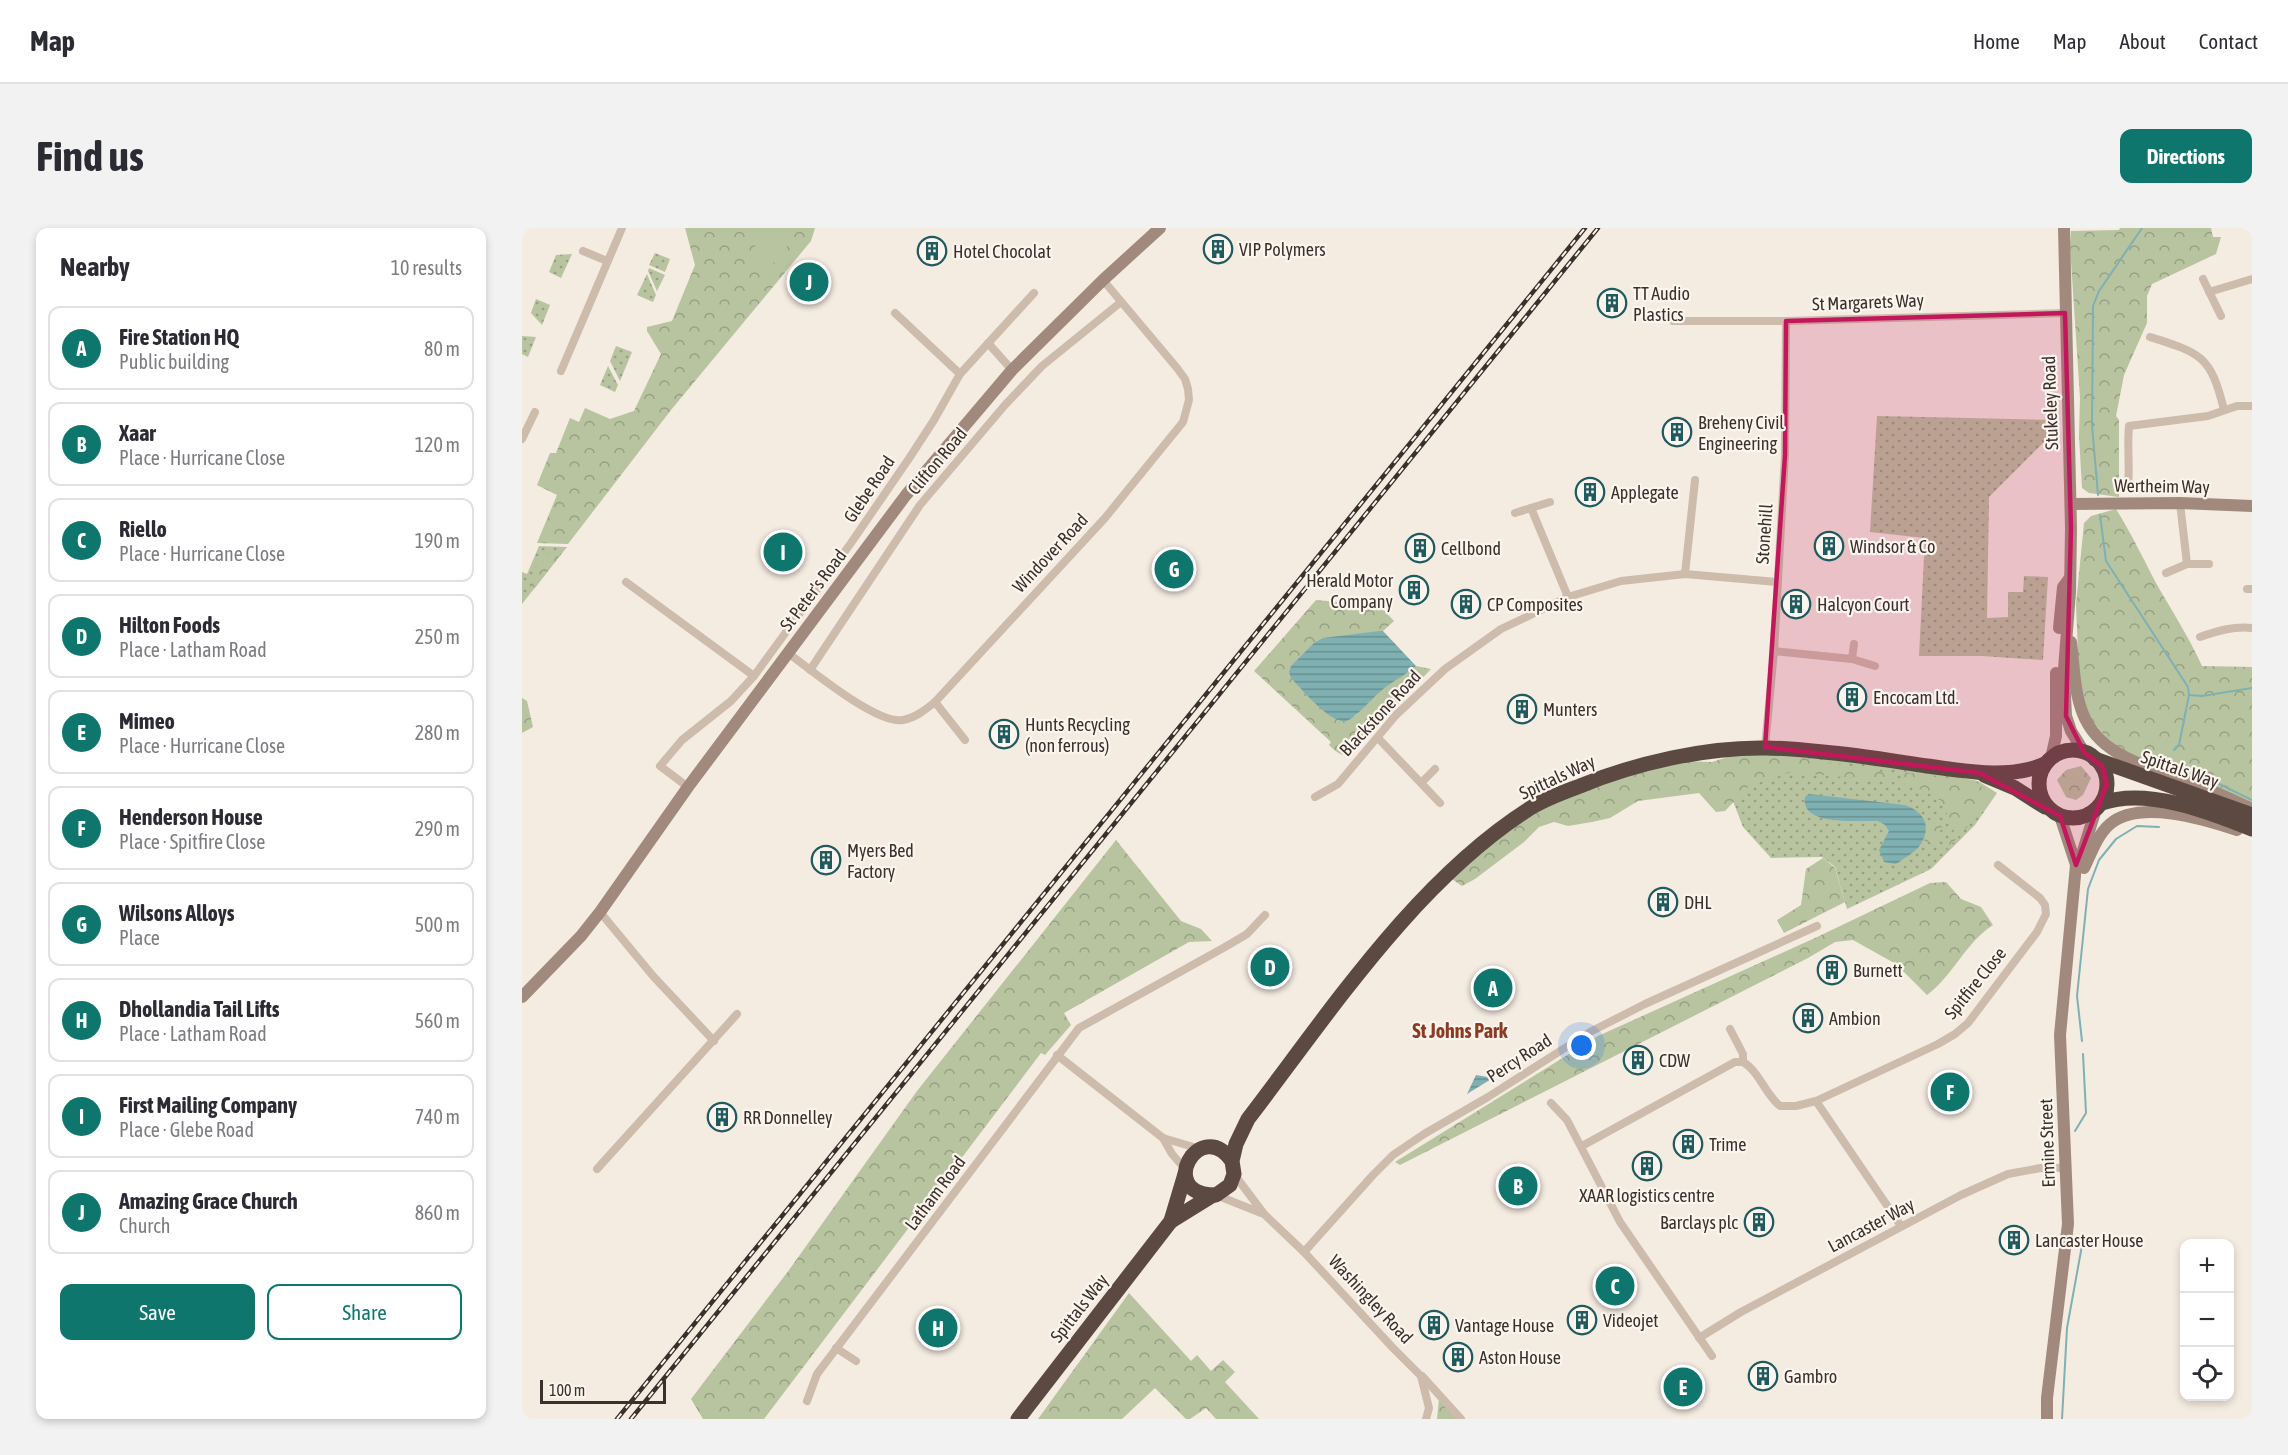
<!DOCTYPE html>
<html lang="en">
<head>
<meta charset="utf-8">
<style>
	:root { --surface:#fff; --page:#f2f2f3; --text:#2b2b33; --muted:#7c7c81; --line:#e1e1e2; --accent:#0f766e }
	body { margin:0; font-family:"Asap Condensed",sans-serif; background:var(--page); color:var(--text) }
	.controls { position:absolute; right:18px; bottom:18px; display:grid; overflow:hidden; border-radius:12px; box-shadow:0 3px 9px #0003 }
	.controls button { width:54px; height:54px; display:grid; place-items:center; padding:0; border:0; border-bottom:2px solid var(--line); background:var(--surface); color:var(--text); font:30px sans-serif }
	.scale { position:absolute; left:18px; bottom:15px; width:126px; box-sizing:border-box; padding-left:6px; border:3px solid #3b302b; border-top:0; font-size:16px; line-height:21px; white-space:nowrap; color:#3b302b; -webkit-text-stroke:4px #fbf5ee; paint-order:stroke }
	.you { position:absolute; left:1060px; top:818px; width:21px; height:21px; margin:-15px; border:4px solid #fff; border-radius:50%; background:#1a73e8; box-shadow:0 0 0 9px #1a73e833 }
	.badge { display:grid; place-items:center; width:39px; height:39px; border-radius:50%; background:var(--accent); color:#fff; font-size:20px; font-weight:700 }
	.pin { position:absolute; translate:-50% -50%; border:3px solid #fff; box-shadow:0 2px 6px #0006 }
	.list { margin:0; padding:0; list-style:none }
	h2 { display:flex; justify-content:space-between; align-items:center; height:78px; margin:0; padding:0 24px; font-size:26px }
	h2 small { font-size:20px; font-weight:400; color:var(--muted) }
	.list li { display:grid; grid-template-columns:39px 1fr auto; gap:18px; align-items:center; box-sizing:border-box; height:84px; margin:0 12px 12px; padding:0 12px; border:2px solid var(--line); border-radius:12px }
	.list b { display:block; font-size:22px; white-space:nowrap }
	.list p { margin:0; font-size:20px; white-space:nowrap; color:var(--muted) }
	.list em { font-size:20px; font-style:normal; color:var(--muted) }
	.actions { display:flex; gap:12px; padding:18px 24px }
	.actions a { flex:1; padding:14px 0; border:2px solid var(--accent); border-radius:12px; text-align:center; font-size:21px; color:var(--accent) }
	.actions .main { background:var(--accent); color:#fff }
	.icon { flex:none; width:33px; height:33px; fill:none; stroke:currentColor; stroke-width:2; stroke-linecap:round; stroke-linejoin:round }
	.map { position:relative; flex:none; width:1730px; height:1191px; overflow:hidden; border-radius:12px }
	header { display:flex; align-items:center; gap:36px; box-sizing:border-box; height:84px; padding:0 30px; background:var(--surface); border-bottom:2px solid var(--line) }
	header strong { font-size:28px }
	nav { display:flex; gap:33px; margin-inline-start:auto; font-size:21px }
	.intro { display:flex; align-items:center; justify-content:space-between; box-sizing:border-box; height:144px; padding:0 36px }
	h1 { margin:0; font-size:42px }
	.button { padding:15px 27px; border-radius:12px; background:var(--accent); color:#fff; font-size:21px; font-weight:700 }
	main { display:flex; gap:36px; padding:0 36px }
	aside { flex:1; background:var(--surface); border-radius:12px; box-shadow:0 3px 9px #0003 }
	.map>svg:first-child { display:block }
</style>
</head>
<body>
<header>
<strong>Map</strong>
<nav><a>Home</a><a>Map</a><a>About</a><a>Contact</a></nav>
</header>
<div class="intro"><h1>Find us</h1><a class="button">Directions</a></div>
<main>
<aside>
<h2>Nearby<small>10 results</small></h2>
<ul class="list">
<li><span class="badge">A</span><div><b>Fire Station HQ</b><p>Public building</p></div><em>80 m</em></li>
<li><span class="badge">B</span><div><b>Xaar</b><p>Place · Hurricane Close</p></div><em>120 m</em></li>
<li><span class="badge">C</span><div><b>Riello</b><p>Place · Hurricane Close</p></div><em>190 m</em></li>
<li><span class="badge">D</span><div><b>Hilton Foods</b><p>Place · Latham Road</p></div><em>250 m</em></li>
<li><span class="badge">E</span><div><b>Mimeo</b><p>Place · Hurricane Close</p></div><em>280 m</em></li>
<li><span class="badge">F</span><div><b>Henderson House</b><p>Place · Spitfire Close</p></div><em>290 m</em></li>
<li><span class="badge">G</span><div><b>Wilsons Alloys</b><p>Place</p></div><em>500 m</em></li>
<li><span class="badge">H</span><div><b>Dhollandia Tail Lifts</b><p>Place · Latham Road</p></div><em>560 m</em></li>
<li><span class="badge">I</span><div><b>First Mailing Company</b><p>Place · Glebe Road</p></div><em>740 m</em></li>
<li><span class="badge">J</span><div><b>Amazing Grace Church</b><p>Church</p></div><em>860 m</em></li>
</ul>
<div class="actions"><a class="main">Save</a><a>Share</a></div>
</aside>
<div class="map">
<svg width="1730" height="1191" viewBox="0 0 1730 1191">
	<defs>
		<pattern id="grass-dots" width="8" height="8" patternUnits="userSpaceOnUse" patternTransform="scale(1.5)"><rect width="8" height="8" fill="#b8c4a0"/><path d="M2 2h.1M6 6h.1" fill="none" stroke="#97a083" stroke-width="1.8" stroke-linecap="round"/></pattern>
		<pattern id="forest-crowns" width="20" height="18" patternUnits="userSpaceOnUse" patternTransform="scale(1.5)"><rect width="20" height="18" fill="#b8c4a0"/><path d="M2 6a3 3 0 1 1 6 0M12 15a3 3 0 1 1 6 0" fill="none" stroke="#97a083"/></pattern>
		<pattern id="water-rules" width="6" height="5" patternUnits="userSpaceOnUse" patternTransform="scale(1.5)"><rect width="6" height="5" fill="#7fb0b2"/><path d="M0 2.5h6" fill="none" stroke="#699091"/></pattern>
	</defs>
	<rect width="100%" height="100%" fill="#f4ebe1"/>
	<!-- grass -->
	<g fill="url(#grass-dots)">
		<polygon points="133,25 148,31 143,44 127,37"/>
		<polygon points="50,26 39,50 27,44 34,27"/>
		<polygon points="127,40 143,47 135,63 126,43"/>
		<polygon points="125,46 134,67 131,74 115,67"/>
		<polygon points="14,71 28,77 20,97 9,85"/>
		<polygon points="0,108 14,109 6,129 0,126"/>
		<polygon points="94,118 110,124 98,153 88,133"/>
		<polygon points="86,138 96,157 93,164 78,157"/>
		<polygon points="1355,188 1529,192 1529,207 1467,269 1465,390 1486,389 1486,364 1501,364 1502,348 1526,349 1521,432 1460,428 1397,428 1403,310 1348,304"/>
		<polygon points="17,318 45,319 0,376 0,344 5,346"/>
		<polygon points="1244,525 1395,541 1456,553 1475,565 1453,597 1409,641 1325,681 1313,639 1300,629 1249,630 1221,599 1195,532"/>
	</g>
	<!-- forest -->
	<g fill="url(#forest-crowns)">
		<polygon points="163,0 293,0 289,13 149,182 46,316 15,315 35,267 15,257 28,225 34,225 48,190 57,194 63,180 88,191 112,183 139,126 125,103 125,99 150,93 173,37"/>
		<polygon points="1598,0 1689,0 1691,9 1699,9 1694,26 1630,56 1625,68 1625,95 1602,147 1594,188 1597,192 1597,269 1567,265 1560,260 1557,208 1558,170 1548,18 1549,3 1597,2"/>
		<path d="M 1594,281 C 1609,305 1621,330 1634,355 C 1650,383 1667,409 1680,438 L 1730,439 L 1730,577 L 1601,523 L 1583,508 L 1567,489 L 1557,451 L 1554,376 L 1562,295 L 1569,288 Z"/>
		<polygon points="25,326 38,327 13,360 9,357 13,340"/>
		<path d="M 794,372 L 858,378 L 872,393 L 861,403 L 831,407 L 833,488 C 845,475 858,461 873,451 C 880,446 889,445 894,438 L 909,441 L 830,525 C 819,530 815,524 807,517 L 809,514 L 732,443 Z"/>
		<polygon points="0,470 5,473 11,499 0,505"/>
		<polygon points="1247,524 1373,546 1373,554 1269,544 1227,558 1203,583 1194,584 1177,565 1116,573 1088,590 1070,594 1046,598 1032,594 1017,599 1002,614 953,651 940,658 924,647 1011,582 1056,563 1154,533 1190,534 1212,527"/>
		<polygon points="1559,538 1569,550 1561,567 1554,572 1544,569 1535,552 1544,542"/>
		<polygon points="1381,544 1454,554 1470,567 1449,595 1424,622 1432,602 1419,573 1406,564 1380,555"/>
		<polygon points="1417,595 1420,598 1416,610 1410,615 1402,613 1405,597"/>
		<polygon points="594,612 659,693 679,701 690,713 667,714 542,785 549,797 523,827 519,825 242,1191 181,1191 169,1171 267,1042 395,863"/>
		<polygon points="1301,630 1313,640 1323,674 1262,705 1255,692 1279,677 1284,641"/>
		<path d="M 1424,654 L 1439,671 L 1459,679 L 1471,697 C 1443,715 1431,748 1405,767 L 1374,736 L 1331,712 L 1313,714 L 1286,730 L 878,937 L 873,934 L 1076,808 L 1293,710 L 1408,655 Z"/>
		<polygon points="607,1065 669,1133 675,1127 689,1143 701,1132 713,1144 703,1154 737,1191 694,1191 684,1180 668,1191 664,1191 633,1160 600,1191 516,1191"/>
		<polygon points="917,1171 935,1191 915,1191"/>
	</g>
	<!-- garden -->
	<polygon fill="#b8c4a0" points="247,0 267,16 243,46 223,31"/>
	<!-- water -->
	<g fill="url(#water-rules)">
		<path d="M 857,403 L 861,403 L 894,438 C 891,442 867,456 860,462 C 851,469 833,491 824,493 C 808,496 780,461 769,450 L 767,444 L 769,438 L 792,415 L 801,410 Z"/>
		<path d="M 1287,566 L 1383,577 C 1400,583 1410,596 1400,614 C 1396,623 1382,630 1374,636 L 1362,634 L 1357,622 L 1367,603 L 1363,597 L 1356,593 C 1336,592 1278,599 1283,569 Z"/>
		<polygon points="954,847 971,850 945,866"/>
	</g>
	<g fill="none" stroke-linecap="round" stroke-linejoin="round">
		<!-- stream -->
		<g stroke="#7fb0b2" stroke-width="2">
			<polyline points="1576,267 1570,197 1571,78 1577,63 1620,0"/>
			<polyline points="1578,287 1584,333 1666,459 1667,467 1680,468 1730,460"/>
			<polyline points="1652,522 1657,517 1667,467"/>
			<polyline points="1681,548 1730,572"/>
			<polyline points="1560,813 1555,768 1566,661 1577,632 1594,611 1615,598 1637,599"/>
			<polyline points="1553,903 1564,885 1561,826"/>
			<polyline points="1540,1191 1545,1100 1561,1012"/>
		</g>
		<!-- street -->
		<g stroke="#cdbbac" stroke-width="8">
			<polyline points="61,23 85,33"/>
			<polyline points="1681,51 1699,88"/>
			<polyline points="1687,64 1730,51"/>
			<polyline points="373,85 438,146"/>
			<polyline points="1151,93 1264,93 1543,85"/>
			<path d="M 1628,109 C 1679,125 1689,128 1702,182"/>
			<polyline points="466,115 490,142"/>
			<polyline points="39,143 100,0"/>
			<polyline points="0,211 13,184"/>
			<path d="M 1606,259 C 1608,238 1605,219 1607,198 L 1686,188 L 1715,178 L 1730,178"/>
			<polyline points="1009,280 1046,369"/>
			<polyline points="993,285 1028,274"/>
			<polyline points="1665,336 1687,336"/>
			<polyline points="1644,345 1665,336 1658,275"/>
			<polyline points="1163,346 1173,252"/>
			<polyline points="104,354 232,448"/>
			<polyline points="1725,361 1730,361"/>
			<path d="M 1678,409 C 1695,403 1711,398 1730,400"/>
			<polyline points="1252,423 1330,431 1353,438"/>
			<path d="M 266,425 C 288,441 355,497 381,492 C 393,490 403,482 413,474 L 583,290 L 661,194 L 667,172 L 666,161 L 663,151 L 655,140 L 581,52"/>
			<polyline points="1330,431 1332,416"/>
			<polyline points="288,442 398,277 483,177 520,138 599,74"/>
			<polyline points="413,474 443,512"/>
			<polyline points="856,510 918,575"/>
			<polyline points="1243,519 1252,423 1263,227 1264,93"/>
			<polyline points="900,554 913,541"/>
			<polyline points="166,559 138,538 160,512 209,473 232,448 329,315 388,229 412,192 438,146 512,65"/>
			<polyline points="793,569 816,556 874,487 923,441 979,401 1046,369 1099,353 1163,346 1255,354"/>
			<polyline points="78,684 131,748 192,813"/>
			<path d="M 1208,801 L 1221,826 L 1221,834 C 1237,843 1243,866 1258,878 L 1274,878 L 1294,873 L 1379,998"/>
			<polyline points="535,827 641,910 678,921"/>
			<polyline points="1294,873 1416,816 1433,806 1446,795 1515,704 1524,686 1523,677 1518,670 1476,637"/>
			<polyline points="1029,875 1045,892 1098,994 1190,1128"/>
			<polyline points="641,910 650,926 663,941"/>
			<polyline points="1060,918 1213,834 1221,834"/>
			<polyline points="75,941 215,786"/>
			<polyline points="712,946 742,986 782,1024 871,1120 899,1148 907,1180 904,1191"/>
			<polyline points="694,967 739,985"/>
			<polyline points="782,1024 851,947 871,927 902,906 966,869 1068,804 1123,776 1295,698"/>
			<polyline points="1177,1110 1219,1084 1439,967 1486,946 1519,940 1544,940"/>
			<polyline points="314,1120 334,1133"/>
			<polyline points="900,1148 939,1191"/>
			<polyline points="285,1173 295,1146 557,800 703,719 725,706 743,687"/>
		</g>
		<!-- secondary -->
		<g stroke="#a18a7d" stroke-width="12">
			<polyline points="1542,0 1549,300 1548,364 1542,441 1543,467 1544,488 1549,503 1562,524"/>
			<polyline points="1549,276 1658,275 1730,278"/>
			<polyline points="1537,400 1541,359 1547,351"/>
			<path d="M 1549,414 C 1552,437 1552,464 1561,486 C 1578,529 1628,539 1666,554 C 1687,561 1706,570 1726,579"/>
			<polyline points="1529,530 1534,508 1534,445"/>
			<polyline points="1538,588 1554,637"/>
			<path d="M 1562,640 C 1569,626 1575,607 1588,596 C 1617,571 1682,591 1715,602"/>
			<polyline points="0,769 59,708 78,684 166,559 384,267 490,142 581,52 638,0"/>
			<polyline points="1525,1191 1525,1170 1546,996 1538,807 1554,637 1560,626 1574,581"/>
		</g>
		<!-- highway -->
		<g stroke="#5c4a42" stroke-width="15">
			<circle cx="1551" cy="556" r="34"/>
			<polyline points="1573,531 1730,587"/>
			<polyline points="1462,547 1493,560 1523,579"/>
			<path d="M 1580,575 C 1624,559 1688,584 1730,601"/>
			<path d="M 710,933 C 678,887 632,967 694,967 L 708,957 L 712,946 L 710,933 L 714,916 L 726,891 C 808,784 894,652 1010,579 C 1025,570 1042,564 1058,558 C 1114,535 1184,519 1244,520 C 1263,520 1282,522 1301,524 C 1336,527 1371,533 1405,538 C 1443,543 1486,552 1523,536"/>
			<polyline points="649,993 691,967"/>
			<polyline points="496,1191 649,993 663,946"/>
		</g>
		<!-- rail casing -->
		<g stroke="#3b302b" stroke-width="4.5">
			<g id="rail">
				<polyline points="95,1191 1063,0"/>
				<polyline points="109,1191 1076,0"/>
			</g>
		</g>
		<!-- rail -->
		<use href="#rail" stroke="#fbf5ee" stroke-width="2" stroke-dasharray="7" stroke-linecap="butt"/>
	</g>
	<!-- marked area -->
	<path fill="#c2185b" fill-opacity="0.2" stroke="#c2185b" stroke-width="4.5" stroke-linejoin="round" d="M 1543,85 L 1549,300 L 1544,488 L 1562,524 L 1580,538 L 1585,556 L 1554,637 L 1538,588 L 1457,545 L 1243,519 L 1263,227 L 1264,93 Z"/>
	<!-- icons -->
	<defs>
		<g id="building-ring" transform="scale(1.5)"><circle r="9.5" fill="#fbf5ee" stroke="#1f5a5e" stroke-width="1.5"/><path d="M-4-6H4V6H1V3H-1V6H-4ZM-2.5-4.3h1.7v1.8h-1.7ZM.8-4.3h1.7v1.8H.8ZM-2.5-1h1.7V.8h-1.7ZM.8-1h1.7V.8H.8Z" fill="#1f5a5e"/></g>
	</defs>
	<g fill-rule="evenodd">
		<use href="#building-ring" x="696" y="21"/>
		<use href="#building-ring" x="410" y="23"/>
		<use href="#building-ring" x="1090" y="75"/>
		<use href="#building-ring" x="1155" y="204"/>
		<use href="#building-ring" x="1068" y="264"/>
		<use href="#building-ring" x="1307" y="318"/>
		<use href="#building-ring" x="898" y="320"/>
		<use href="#building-ring" x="892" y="362"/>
		<use href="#building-ring" x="944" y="376"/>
		<use href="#building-ring" x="1274" y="376"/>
		<use href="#building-ring" x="1330" y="469"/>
		<use href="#building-ring" x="1000" y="481"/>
		<use href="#building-ring" x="482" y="506"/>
		<use href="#building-ring" x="304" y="632"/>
		<use href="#building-ring" x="1141" y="674"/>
		<use href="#building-ring" x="1310" y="742"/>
		<use href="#building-ring" x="1286" y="790"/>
		<use href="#building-ring" x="1116" y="832"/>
		<use href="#building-ring" x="200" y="889"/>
		<use href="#building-ring" x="1166" y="916"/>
		<use href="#building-ring" x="1125" y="938"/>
		<use href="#building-ring" x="1237" y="994"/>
		<use href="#building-ring" x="1492" y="1012"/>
		<use href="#building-ring" x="1060" y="1092"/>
		<use href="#building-ring" x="912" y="1097"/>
		<use href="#building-ring" x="936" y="1129"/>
		<use href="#building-ring" x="1241" y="1148"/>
	</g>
	<g text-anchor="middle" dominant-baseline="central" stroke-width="4.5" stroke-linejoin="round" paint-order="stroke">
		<!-- poi labels -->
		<g font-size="18" fill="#3b302b" stroke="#fbf5ee" text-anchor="start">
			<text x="717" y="21">VIP Polymers</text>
			<text x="431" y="23">Hotel Chocolat</text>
			<text x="1111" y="65">TT Audio<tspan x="1111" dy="21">Plastics</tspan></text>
			<text x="1176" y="194">Breheny Civil<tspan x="1176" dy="21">Engineering</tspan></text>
			<text x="1089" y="264">Applegate</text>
			<text x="1328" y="318">Windsor &amp; Co</text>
			<text x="919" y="320">Cellbond</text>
			<text x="871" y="352" text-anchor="end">Herald Motor<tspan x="871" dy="21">Company</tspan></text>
			<text x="965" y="376">CP Composites</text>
			<text x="1295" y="376">Halcyon Court</text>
			<text x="1351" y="469">Encocam Ltd.</text>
			<text x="1021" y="481">Munters</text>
			<text x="503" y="496">Hunts Recycling<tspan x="503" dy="21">(non ferrous)</tspan></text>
			<text x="325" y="622">Myers Bed<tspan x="325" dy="21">Factory</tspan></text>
			<text x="1162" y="674">DHL</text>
			<text x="1331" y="742">Burnett</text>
			<text x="1307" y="790">Ambion</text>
			<text x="1137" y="832">CDW</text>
			<text x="221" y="889">RR Donnelley</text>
			<text x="1187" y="916">Trime</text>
			<text x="1125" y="967" text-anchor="middle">XAAR logistics centre</text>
			<text x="1216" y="994" text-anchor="end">Barclays plc</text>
			<text x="1513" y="1012">Lancaster House</text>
			<text x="1081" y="1092">Videojet</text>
			<text x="933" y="1097">Vantage House</text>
			<text x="957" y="1129">Aston House</text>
			<text x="1262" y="1148">Gambro</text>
		</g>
		<!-- street labels -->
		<g font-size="18" fill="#3b302b" stroke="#fbf5ee">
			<text transform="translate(1346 74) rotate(-2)">St Margarets Way</text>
			<text transform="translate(1528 175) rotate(-92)">Stukeley Road</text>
			<text transform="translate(415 233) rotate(-50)">Clifton Road</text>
			<text transform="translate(1640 258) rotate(1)">Wertheim Way</text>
			<text transform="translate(347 261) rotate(-56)">Glebe Road</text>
			<text transform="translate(1242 306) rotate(-86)">Stonehill</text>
			<text transform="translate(528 325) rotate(-47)">Windover Road</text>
			<text transform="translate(291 362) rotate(-53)">St Peter's Road</text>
			<text transform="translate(858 485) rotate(-47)">Blackstone Road</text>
			<text transform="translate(1658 541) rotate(19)">Spittals Way</text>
			<text transform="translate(1035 549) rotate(-25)">Spittals Way</text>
			<text transform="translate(1453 755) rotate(-51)">Spitfire Close</text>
			<text transform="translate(997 830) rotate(-33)">Percy Road</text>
			<text transform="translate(1525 915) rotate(-92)">Ermine Street</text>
			<text transform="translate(413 965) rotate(-53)">Latham Road</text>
			<text transform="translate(1349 997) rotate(-28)">Lancaster Way</text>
			<text transform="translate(849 1071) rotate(47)">Washingley Road</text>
			<text transform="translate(557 1080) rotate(-52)">Spittals Way</text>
		</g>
		<!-- neighbourhood labels -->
		<g font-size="20" font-weight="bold" fill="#8c3b22" stroke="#fbf5ee">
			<text x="938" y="802">St Johns Park</text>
		</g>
	</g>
</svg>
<div class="controls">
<button>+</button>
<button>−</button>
<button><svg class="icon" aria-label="locate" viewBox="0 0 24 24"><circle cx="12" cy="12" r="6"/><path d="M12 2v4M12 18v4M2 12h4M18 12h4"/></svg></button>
</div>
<div class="scale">100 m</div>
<div class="you"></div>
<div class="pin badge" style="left:971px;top:760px">A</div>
<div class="pin badge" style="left:996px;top:958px">B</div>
<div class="pin badge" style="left:1093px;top:1058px">C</div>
<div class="pin badge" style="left:748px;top:739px">D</div>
<div class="pin badge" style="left:1161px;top:1159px">E</div>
<div class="pin badge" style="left:1428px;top:864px">F</div>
<div class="pin badge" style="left:652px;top:341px">G</div>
<div class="pin badge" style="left:416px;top:1100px">H</div>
<div class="pin badge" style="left:261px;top:324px">I</div>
<div class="pin badge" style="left:287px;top:54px">J</div>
</div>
</main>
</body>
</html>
